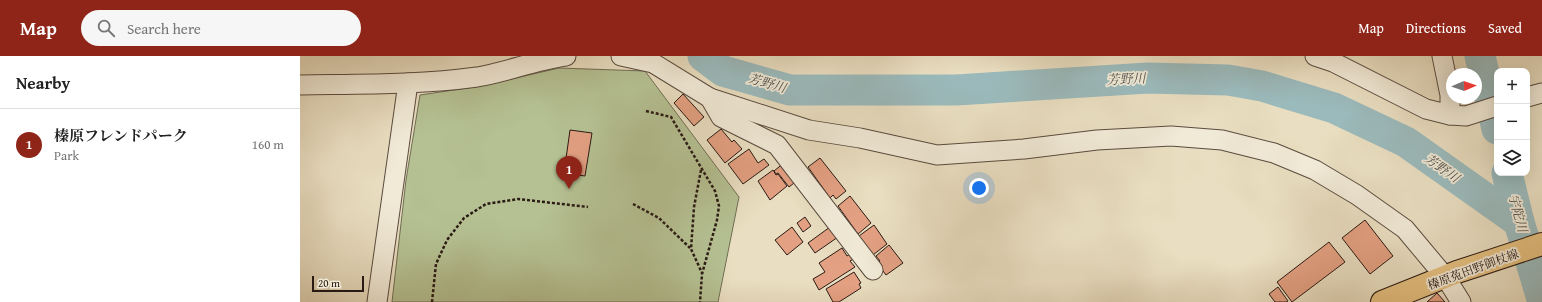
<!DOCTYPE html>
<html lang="en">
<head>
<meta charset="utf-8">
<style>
	:root { --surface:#fff; --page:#f6f6f6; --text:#222; --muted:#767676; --line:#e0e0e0; --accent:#8f2418 }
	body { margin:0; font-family:"Gentium Book Plus","Noto Serif JP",serif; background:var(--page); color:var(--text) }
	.controls { position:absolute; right:12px; top:12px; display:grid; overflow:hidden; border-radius:8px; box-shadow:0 4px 16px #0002 }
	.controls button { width:36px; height:36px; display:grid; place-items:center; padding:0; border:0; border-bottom:1px solid var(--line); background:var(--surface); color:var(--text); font:20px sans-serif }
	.compass { position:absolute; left:1146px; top:12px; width:36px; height:36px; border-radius:50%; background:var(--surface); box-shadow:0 4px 16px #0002; rotate:88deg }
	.scale { position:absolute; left:12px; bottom:10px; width:52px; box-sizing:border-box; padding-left:4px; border:2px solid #2a1a14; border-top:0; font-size:11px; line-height:14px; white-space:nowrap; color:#2a1a14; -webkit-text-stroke:3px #f1ead7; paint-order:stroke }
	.you { position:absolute; left:679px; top:132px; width:14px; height:14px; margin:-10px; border:3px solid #fff; border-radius:50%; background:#1a73e8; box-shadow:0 0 0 6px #1a73e833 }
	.badge { display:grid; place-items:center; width:26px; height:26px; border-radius:50%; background:var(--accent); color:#fff; font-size:13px; font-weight:700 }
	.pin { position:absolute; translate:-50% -33px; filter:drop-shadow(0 1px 2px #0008) }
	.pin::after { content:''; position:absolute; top:21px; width:14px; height:12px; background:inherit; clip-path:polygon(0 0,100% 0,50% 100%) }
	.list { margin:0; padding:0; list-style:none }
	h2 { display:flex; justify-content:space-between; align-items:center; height:52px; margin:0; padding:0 16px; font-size:17px }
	h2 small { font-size:13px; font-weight:400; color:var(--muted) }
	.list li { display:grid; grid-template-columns:26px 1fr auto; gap:12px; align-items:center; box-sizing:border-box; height:72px; padding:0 16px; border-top:1px solid var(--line) }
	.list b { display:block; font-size:15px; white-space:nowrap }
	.list p { margin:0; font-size:13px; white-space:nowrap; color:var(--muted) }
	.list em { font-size:13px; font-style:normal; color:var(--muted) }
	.icon { flex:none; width:22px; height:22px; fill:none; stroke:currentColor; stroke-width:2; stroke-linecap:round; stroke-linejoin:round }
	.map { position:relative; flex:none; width:1242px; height:246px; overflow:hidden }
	header { display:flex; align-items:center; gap:24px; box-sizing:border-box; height:56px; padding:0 20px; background:var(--accent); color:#fff }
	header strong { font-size:19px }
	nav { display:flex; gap:22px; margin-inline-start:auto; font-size:14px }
	.search { width:280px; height:36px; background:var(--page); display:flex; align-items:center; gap:10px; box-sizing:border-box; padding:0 14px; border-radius:22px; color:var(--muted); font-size:15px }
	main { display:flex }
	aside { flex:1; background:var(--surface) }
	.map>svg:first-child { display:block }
</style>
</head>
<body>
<header>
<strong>Map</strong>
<div class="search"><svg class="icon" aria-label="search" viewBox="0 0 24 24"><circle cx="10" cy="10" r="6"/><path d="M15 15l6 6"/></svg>Search here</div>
<nav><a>Map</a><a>Directions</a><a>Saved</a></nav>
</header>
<main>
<aside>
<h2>Nearby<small></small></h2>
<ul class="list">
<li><span class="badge">1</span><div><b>榛原フレンドパーク</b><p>Park</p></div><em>160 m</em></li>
</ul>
</aside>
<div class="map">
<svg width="1242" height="246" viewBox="0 0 1242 246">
	<rect width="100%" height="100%" fill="#e9dec1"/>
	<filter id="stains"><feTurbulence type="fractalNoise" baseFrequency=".005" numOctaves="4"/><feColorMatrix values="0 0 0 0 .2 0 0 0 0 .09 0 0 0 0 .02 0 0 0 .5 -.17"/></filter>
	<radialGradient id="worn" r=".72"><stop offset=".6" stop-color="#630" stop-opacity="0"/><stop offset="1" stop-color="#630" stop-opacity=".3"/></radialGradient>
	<!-- green -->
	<polygon fill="#b5c193" stroke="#706e54" points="259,12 345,15 439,141 418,246 92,246 106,124 120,39 181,30"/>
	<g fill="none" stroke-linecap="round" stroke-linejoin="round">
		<!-- river -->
		<g stroke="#9bbabc" stroke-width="31">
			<polyline points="403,0 423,15 490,34 656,34 848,22 928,24 962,30 1034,52 1106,86 1219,166"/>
			<polyline points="1180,0 1197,73"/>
			<polyline points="1207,117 1219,166 1242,243"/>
		</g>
	</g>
	<!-- building -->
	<g fill="#e3a082" stroke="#2a1a14">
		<polygon points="383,38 404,61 394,70 374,47"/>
		<polygon points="421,73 432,86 434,84 442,93 425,107 407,84"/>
		<polygon points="270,74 292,77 285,120 264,117"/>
		<polygon points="449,93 458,107 464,103 469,109 443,128 428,108"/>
		<polygon points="520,102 546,135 536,143 533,139 530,142 508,111"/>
		<polygon points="485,106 499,123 489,131 478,117 476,118 474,115"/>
		<polygon points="473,114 476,119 478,118 487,130 470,144 458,125"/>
		<polygon points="550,140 571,167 558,178 538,150"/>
		<polygon points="505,161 511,170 503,176 497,167"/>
		<polygon points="1065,164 1093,200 1070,218 1042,182"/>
		<polygon points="574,169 587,188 573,199 559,180"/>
		<polygon points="492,171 503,186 487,199 475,184"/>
		<polygon points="530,171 538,181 515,197 508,187"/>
		<polygon points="1029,186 1045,206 992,246 977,226"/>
		<polygon points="589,189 603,207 586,219 577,207 580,205 576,200"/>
		<polygon points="542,192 547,200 552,197 555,202 550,205 555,211 519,234 513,223 525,216 519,207"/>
		<polygon points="554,216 561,227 559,228 561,232 539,246 533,246 526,233"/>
		<polygon points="978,231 988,245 986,246 975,246 969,238"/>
		<polygon points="1137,237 1145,246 1127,246"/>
	</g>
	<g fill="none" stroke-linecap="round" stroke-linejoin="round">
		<!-- minor casing -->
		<g stroke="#5a4b3f" stroke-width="21">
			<g id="minor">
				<polyline points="321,0 353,7 410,42 509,74 560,82 637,99 724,93 797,84 871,80 922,84 974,97 1015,114 1057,139 1105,173 1146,222 1161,246"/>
				<polyline points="1015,0 1033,6 1126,53 1150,59 1166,60 1197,50"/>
				<polyline points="1142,0 1150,39 1150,59"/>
				<path d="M 0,29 C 59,28 119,29 177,21 C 207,16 236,4 266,0"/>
				<polyline points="1227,41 1242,37"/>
				<polyline points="410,42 421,61 477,89 573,214"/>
				<polyline points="77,246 108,27"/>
			</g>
		</g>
		<!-- major casing -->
		<g stroke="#2a1a14" stroke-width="24">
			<polyline id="major" points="1082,246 1157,216 1242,188"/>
		</g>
		<!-- path -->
		<g stroke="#2a1a14" stroke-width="2.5" stroke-dasharray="3 2" stroke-linecap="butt">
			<polyline points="346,55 371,61 415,135 419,150 417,164 402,218 400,246"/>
			<polyline points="401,114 394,151 391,193 402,217"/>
			<polyline points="333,148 359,162 390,192"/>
			<polyline points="132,246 136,208 147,184 164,162 186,148 218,143 288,151"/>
		</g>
		<!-- minor -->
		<use href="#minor" stroke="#f1ead7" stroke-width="19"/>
		<!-- major -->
		<use href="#major" stroke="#e4bf80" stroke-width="22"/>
	</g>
	<g text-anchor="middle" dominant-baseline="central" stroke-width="3.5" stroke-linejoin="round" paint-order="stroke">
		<!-- street labels -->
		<g font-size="12" fill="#2a1a14" stroke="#f1ead7">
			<text transform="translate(1173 213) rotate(-20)">榛原菟田野御杖線</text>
		</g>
		<!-- water labels -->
		<g font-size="13" font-style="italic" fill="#52524f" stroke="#f1ead7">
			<text transform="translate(826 23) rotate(-3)">芳野川</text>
			<text transform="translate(467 27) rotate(16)">芳野川</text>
			<text transform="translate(1142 112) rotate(35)">芳野川</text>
			<text transform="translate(1218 157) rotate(75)">宇陀川</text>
		</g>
	</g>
	<rect width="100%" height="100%" filter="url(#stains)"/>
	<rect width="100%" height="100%" fill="url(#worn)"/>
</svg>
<div class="controls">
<button>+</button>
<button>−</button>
<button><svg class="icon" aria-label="layers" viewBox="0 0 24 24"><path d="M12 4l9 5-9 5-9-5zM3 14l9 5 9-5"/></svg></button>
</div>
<svg class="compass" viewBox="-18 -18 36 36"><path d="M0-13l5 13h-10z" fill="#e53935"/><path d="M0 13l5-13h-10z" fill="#767676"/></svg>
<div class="scale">20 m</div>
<div class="you"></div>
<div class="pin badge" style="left:269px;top:133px">1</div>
</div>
</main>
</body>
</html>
